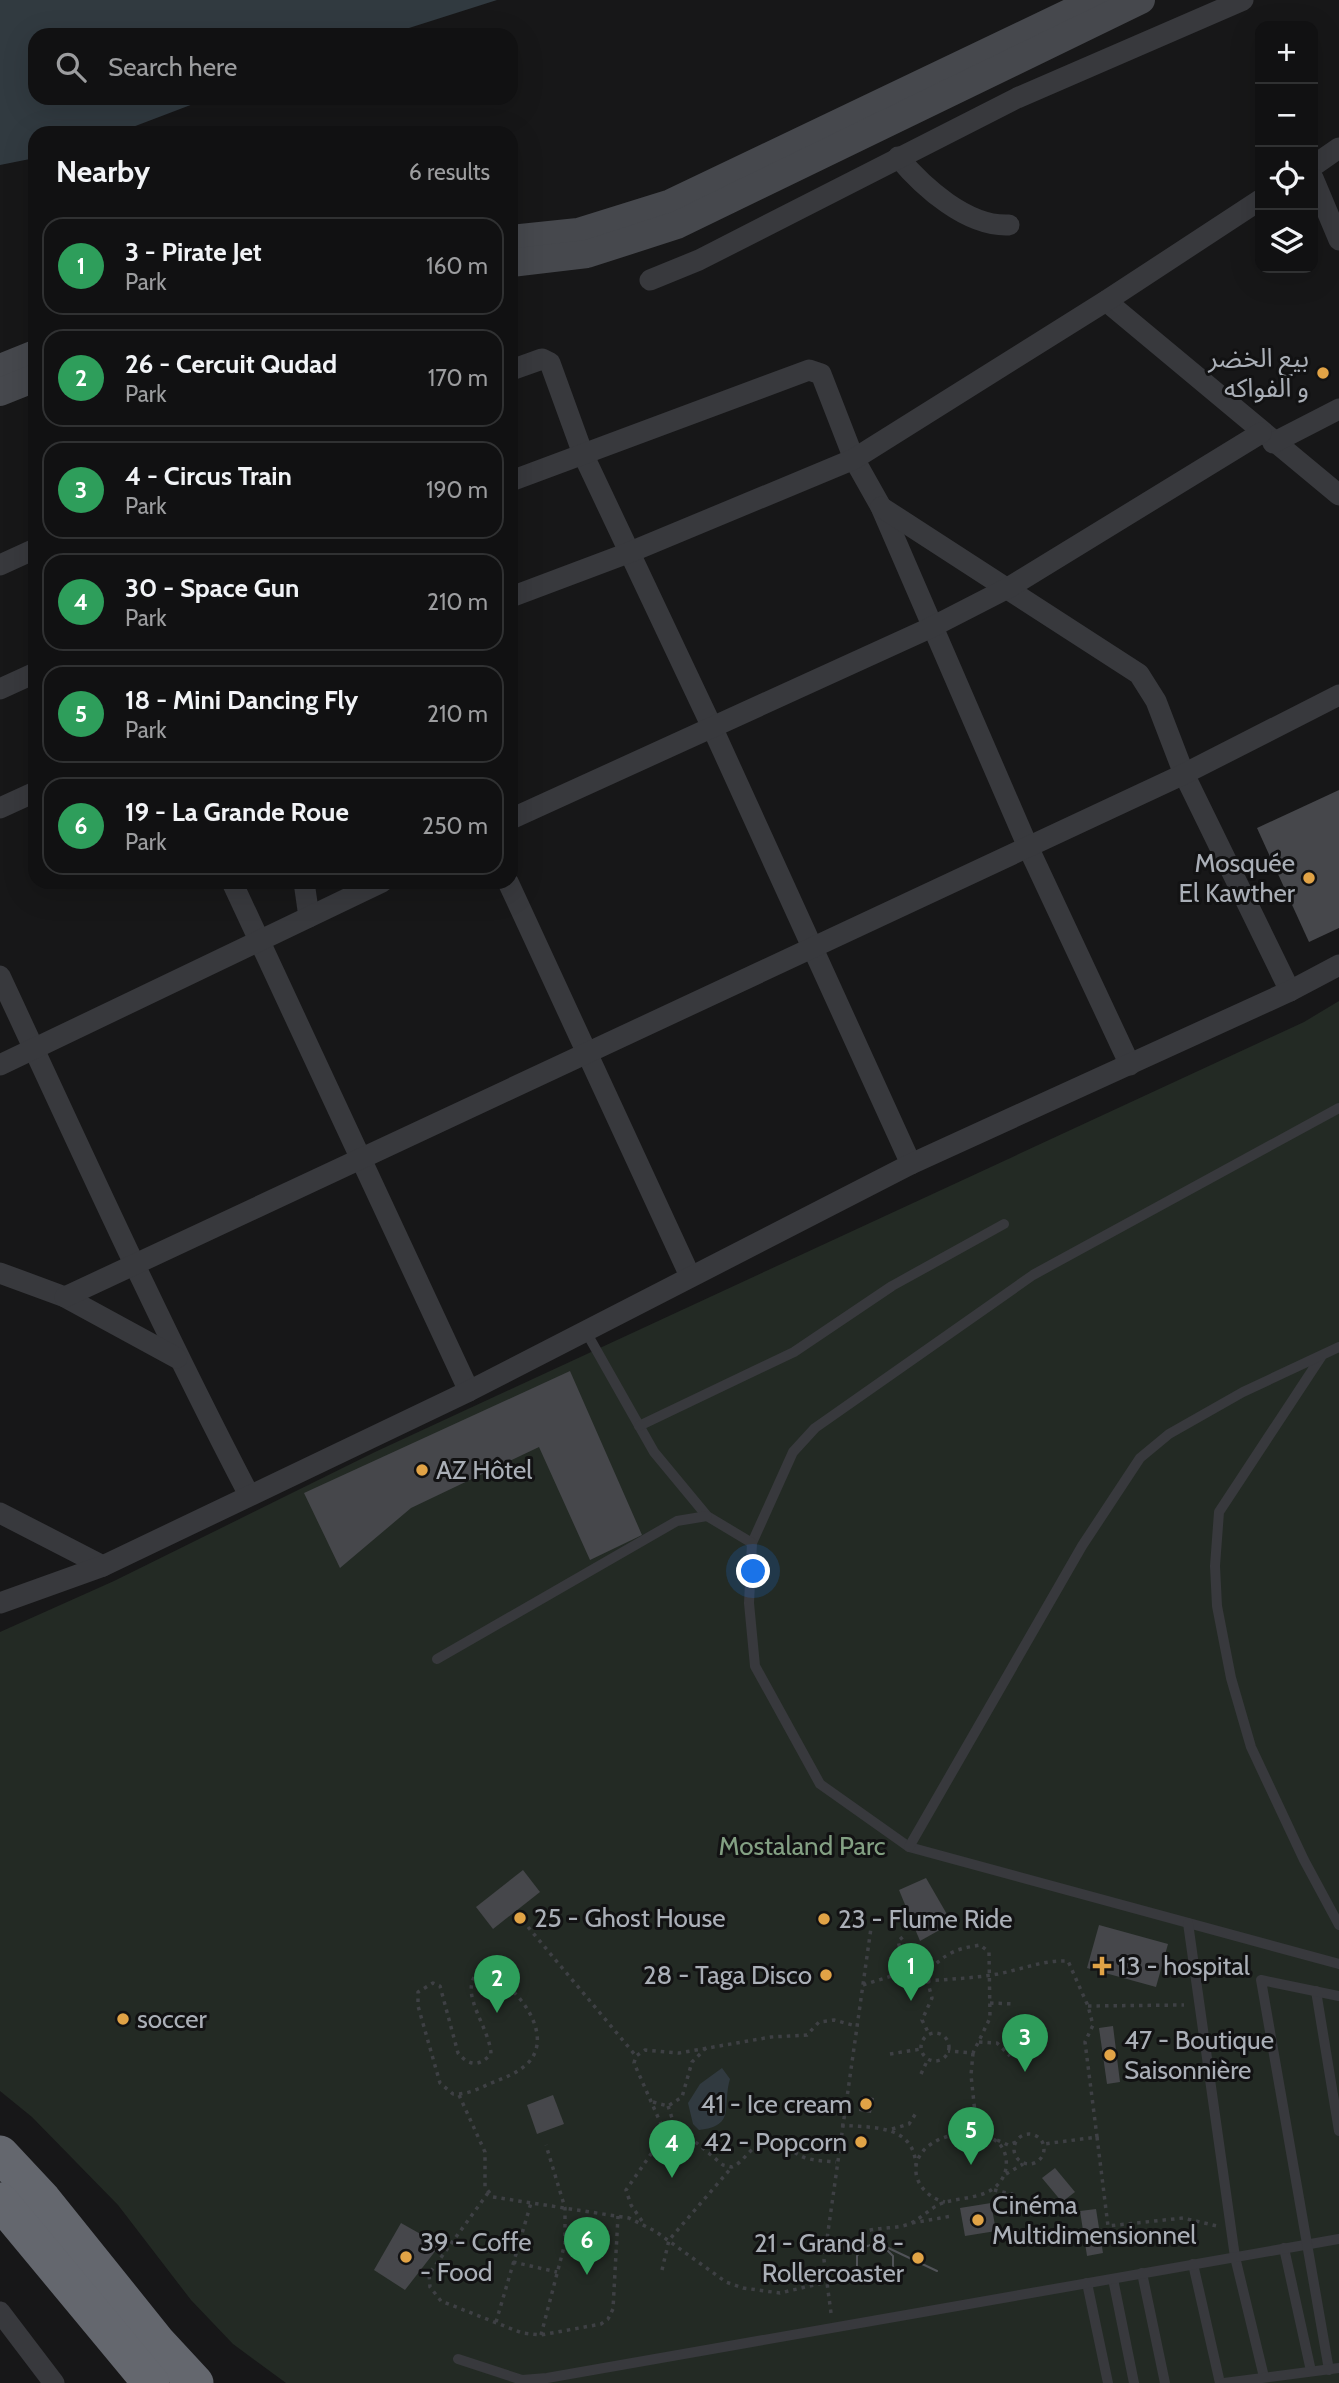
<!DOCTYPE html>
<html lang="en">
<head>
<meta charset="utf-8">
<style>
	:root { --surface:#111112; --page:#1a1a1b; --text:#f1f3f6; --muted:#9c9d9f; --line:#303132; --accent:#db2777 }
	body { margin:0; font-family:Cabin,"Noto Sans Arabic",sans-serif; background:var(--page); color:var(--text) }
	.controls { position:absolute; right:21px; top:21px; display:grid; overflow:hidden; border-radius:14px; box-shadow:0 7px 28px #0002 }
	.controls button { width:63px; height:63px; display:grid; place-items:center; padding:0; border:0; border-bottom:2px solid var(--line); background:var(--surface); color:var(--text); font:35px sans-serif }
	.you { position:absolute; left:754px; top:1572px; width:24px; height:24px; margin:-18px; border:5px solid #fff; border-radius:50%; background:#1a73e8; box-shadow:0 0 0 10px #1a73e833 }
	.badge { display:grid; place-items:center; width:46px; height:46px; border-radius:50%; background:var(--accent); color:#fff; font-size:23px; font-weight:700 }
	.pin { position:absolute; translate:-50% -58px; filter:drop-shadow(0 2px 4px #0008) }
	.pin::after { content:''; position:absolute; top:37px; width:24px; height:21px; background:inherit; clip-path:polygon(0 0,100% 0,50% 100%) }
	.list { margin:0; padding:0; list-style:none }
	h2 { display:flex; justify-content:space-between; align-items:center; height:91px; margin:0; padding:0 28px; font-size:30px }
	h2 small { font-size:23px; font-weight:400; color:var(--muted) }
	.list li { display:grid; grid-template-columns:46px 1fr auto; gap:21px; align-items:center; box-sizing:border-box; height:98px; margin:0 14px 14px; padding:0 14px; border:2px solid var(--line); border-radius:21px }
	.list b { display:block; font-size:26px; white-space:nowrap }
	.list p { margin:0; font-size:23px; white-space:nowrap; color:var(--muted) }
	.list em { font-size:23px; font-style:normal; color:var(--muted) }
	.icon { flex:none; width:38px; height:38px; fill:none; stroke:currentColor; stroke-width:2; stroke-linecap:round; stroke-linejoin:round }
	.map { position:relative; flex:none; width:1339px; height:2383px; overflow:hidden }
	.search { position:absolute; background:var(--surface); box-shadow:0 7px 28px #0002; left:28px; top:28px; width:490px; height:77px; display:flex; align-items:center; gap:18px; box-sizing:border-box; padding:0 24px; border-radius:21px; color:var(--muted); font-size:26px }
	.panel { position:absolute; background:var(--surface); box-shadow:0 7px 28px #0002; left:28px; top:126px; width:490px; height:763px; border-radius:21px }
	.map>svg:first-child { display:block }
</style>
</head>
<body>
<div class="map">
<svg width="1339" height="2383" viewBox="0 0 1339 2383">
	<rect width="100%" height="100%" fill="#171718"/>
	<!-- green -->
	<polygon fill="#232a24" points="1339,1001 1339,2383 286,2383 233,2344 191,2300 118,2205 32,2117 0,2091 0,1632 114,1581 375,1452 1304,1022"/>
	<!-- water -->
	<g fill="#313a40">
		<polygon points="0,0 497,0 387,35 35,35 35,98 209,98 117,133 35,133 35,158 0,165"/>
		<path d="M 722,2068 L 730,2079 C 722,2105 737,2126 699,2130 L 693,2124 L 688,2103 L 700,2084 Z"/>
	</g>
	<!-- building -->
	<g fill="#46474b">
		<polygon points="1339,790 1339,928 1309,942 1257,828"/>
		<polygon points="570,1371 642,1535 590,1560 539,1447 411,1508 340,1568 304,1493"/>
		<polygon points="523,1870 540,1892 493,1929 476,1907"/>
		<polygon points="926,1878 952,1923 920,1941 899,1890"/>
		<polygon points="1099,1925 1168,1944 1156,1987 1087,1968"/>
		<polygon points="1113,2026 1120,2082 1107,2084 1099,2028"/>
		<polygon points="553,2095 564,2124 537,2134 527,2105"/>
		<polygon points="862,2096 874,2098 871,2113 859,2111"/>
		<polygon points="856,2137 867,2138 866,2146 856,2145"/>
		<polygon points="1055,2168 1075,2192 1062,2202 1042,2178"/>
		<polygon points="991,2203 996,2231 965,2236 960,2208"/>
		<polygon points="1096,2209 1103,2253 1087,2256 1080,2211"/>
		<polygon points="401,2223 440,2245 405,2290 374,2270"/>
	</g>
	<g fill="none" stroke-linecap="round" stroke-linejoin="round">
		<!-- path -->
		<g stroke="#3e4044" stroke-width="3.5" stroke-dasharray="3.5 5" stroke-linecap="butt">
			<polyline points="528,1927 636,2056"/>
			<path d="M 905,1967 C 938,1974 927,1966 951,1953 C 960,1948 970,1947 980,1945 L 989,1952 L 990,2018 L 973,2053 L 948,2051"/>
			<polyline points="925,1972 932,1998 922,2020 929,2034"/>
			<path d="M 486,1973 C 515,1983 556,2034 528,2063 C 517,2074 503,2078 489,2084 C 478,2089 466,2095 453,2094 L 440,2083 L 418,2006 L 418,1992 L 433,1983 L 440,1986 L 458,2053 C 469,2066 479,2067 491,2054 C 490,2029 461,1996 475,1976 Z"/>
			<path d="M 927,1981 C 951,1979 975,1978 998,1974 C 1023,1969 1043,1960 1068,1961 L 1088,2006 L 1093,2025 L 1085,2042 L 1097,2137 L 1044,2144"/>
			<polyline points="863,1985 901,1973 905,1967 898,1941 904,1936"/>
			<polyline points="990,2003 1015,2004"/>
			<polyline points="1088,2006 1184,2005"/>
			<circle cx="935" cy="2047" r="14"/>
			<polyline points="979,2042 997,2043 1010,2056"/>
			<polyline points="973,2053 971,2075 977,2132"/>
			<polyline points="890,2054 921,2049"/>
			<polyline points="921,2074 928,2059"/>
			<polyline points="459,2095 485,2152 485,2187 493,2197 629,2218 655,2231 726,2282 743,2288 780,2293 827,2282"/>
			<polyline points="653,2102 668,2106 682,2097 692,2062 706,2048"/>
			<polyline points="668,2106 673,2121 681,2130"/>
			<path d="M 841,2125 C 873,2128 913,2124 916,2165"/>
			<polyline points="892,2129 909,2124 916,2113"/>
			<circle cx="1029" cy="2149" r="15"/>
			<polyline points="1097,2137 1108,2226 1183,2218 1217,2226"/>
			<polyline points="997,2140 1008,2145 1016,2142"/>
			<path d="M 660,2141 L 681,2130 L 723,2165 L 732,2167 C 744,2162 749,2148 762,2143 C 778,2138 790,2151 803,2157 C 814,2161 825,2161 836,2162"/>
			<polyline points="1006,2174 1023,2164"/>
			<polyline points="994,2190 1012,2194 1028,2212"/>
			<polyline points="488,2193 429,2274 430,2287 441,2301 522,2333 541,2335 601,2324 608,2319 613,2309 618,2216"/>
			<polyline points="642,2221 631,2205 626,2190 660,2141 661,2124 634,2063 636,2056 645,2050 679,2053 771,2037 807,2035 819,2022 834,2020 856,2026"/>
			<polyline points="912,2223 952,2216"/>
			<path d="M 825,2252 C 836,2250 847,2249 855,2241 C 859,2238 862,2233 867,2231 C 880,2227 896,2229 909,2224 C 923,2218 931,2206 946,2202 C 964,2197 988,2198 1000,2182 C 1007,2173 1008,2161 1004,2151 C 992,2124 941,2131 924,2150 C 905,2171 922,2197 945,2202"/>
			<polyline points="513,2262 557,2272"/>
			<polyline points="662,2270 669,2240 732,2167"/>
			<polyline points="831,2313 824,2260 871,1928"/>
			<polyline points="496,2322 531,2203"/>
			<polyline points="541,2335 565,2243 565,2208 546,2145"/>
		</g>
		<!-- lane -->
		<g stroke="#38393d" stroke-width="10">
			<polyline points="1339,1108 1033,1275 815,1428 793,1452 752,1543 749,1603 755,1666 820,1784 909,1847 1339,1964"/>
			<polyline points="585,1330 654,1452 707,1516 752,1543"/>
			<polyline points="1321,1357 1219,1512 1215,1566 1217,1606 1231,1678 1251,1747 1304,1860 1339,1925"/>
			<polyline points="639,1426 794,1352 892,1286 1004,1224"/>
			<polyline points="437,1659 677,1521 707,1516"/>
			<polyline points="909,1847 1082,1546 1140,1458 1169,1434 1243,1392 1339,1347"/>
			<polyline points="1188,1923 1235,2257 1264,2377"/>
			<polyline points="1316,1991 1339,2131"/>
			<polyline points="1284,2248 1311,2371"/>
			<polyline points="1193,2264 1220,2383"/>
			<polyline points="1142,2273 1165,2383"/>
			<polyline points="1113,2279 1134,2383"/>
			<polyline points="1087,2283 1108,2383"/>
			<polyline points="458,2359 522,2380 547,2378 1339,2239"/>
			<polyline points="1329,2370 1261,1980 1339,1996"/>
			<polyline points="1224,2383 1339,2368"/>
		</g>
		<!-- street -->
		<g stroke="#38393d" stroke-width="21">
			<path d="M 898,157 C 923,187 967,227 1009,225"/>
			<polyline points="1313,166 1339,148"/>
			<polyline points="1313,178 1339,240"/>
			<polyline points="650,280 699,260 1017,98 1243,0"/>
			<polyline points="1106,301 1339,495"/>
			<polyline points="511,370 542,359 550,363 583,454 712,727 911,1164"/>
			<polyline points="1273,443 1339,409"/>
			<polyline points="511,481 809,370 821,374 854,459 881,507 1028,847 1130,1065"/>
			<polyline points="881,507 1139,674 1156,701 1184,774 1290,991"/>
			<polyline points="0,565 35,549"/>
			<polyline points="511,597 628,553 854,459 1106,301 1260,200"/>
			<polyline points="0,689 35,673"/>
			<polyline points="0,808 35,792"/>
			<polyline points="511,819 932,627 1008,588 1261,433"/>
			<polyline points="232,882 469,1391"/>
			<polyline points="304,882 309,917"/>
			<polyline points="508,882 690,1276"/>
			<path d="M 0,976 C 81,1150 160,1325 249,1495"/>
			<polyline points="0,1065 382,882"/>
			<polyline points="0,1273 65,1297 177,1358"/>
			<polyline points="65,1297 1184,774 1339,695"/>
			<polyline points="0,1513 103,1566"/>
			<polyline points="0,1603 103,1566 469,1391 911,1164 1290,991 1339,965"/>
			<polyline points="0,2312 54,2383"/>
		</g>
		<!-- secondary -->
		<g stroke="#46484d" stroke-width="28">
			<polyline points="511,239 578,232 671,203 1096,0"/>
			<polyline points="511,263 587,254 677,225 1141,0"/>
			<polyline points="0,368 35,354"/>
			<polyline points="0,392 35,378"/>
		</g>
		<!-- highway -->
		<g stroke="#64676e" stroke-width="37">
			<polyline points="0,2154 43,2200 157,2342 195,2383"/>
			<polyline points="0,2201 151,2383"/>
		</g>
		<!-- tram -->
		<path stroke="#515358" stroke-width="2" d="M 882,2245 L 893,2256 L 893,2270 L 883,2281 L 868,2281 L 857,2271 L 857,2256 C 863,2246 870,2243 882,2245 L 937,2271"/>
	</g>
	<!-- markers -->
	<g fill="#e1a346" stroke="#121213" stroke-width="2.5">
		<circle cx="1323" cy="373" r="7"/>
		<circle cx="1309" cy="878" r="7"/>
		<circle cx="422" cy="1470" r="7"/>
		<circle cx="520" cy="1918" r="7"/>
		<circle cx="824" cy="1919" r="7"/>
		<path d="M1098.5 1955.5h7v7h7v7h-7v7h-7v-7h-7v-7h7z"/>
		<circle cx="826" cy="1975" r="7"/>
		<circle cx="123" cy="2019" r="7"/>
		<circle cx="1110" cy="2055" r="7"/>
		<circle cx="866" cy="2104" r="7"/>
		<circle cx="861" cy="2142" r="7"/>
		<circle cx="978" cy="2220" r="7"/>
		<circle cx="406" cy="2257" r="7"/>
		<circle cx="918" cy="2258" r="7"/>
	</g>
	<g text-anchor="middle" dominant-baseline="central" stroke-width="6" stroke-linejoin="round" paint-order="stroke">
		<!-- poi labels -->
		<g font-size="26" fill="#aaafb7" stroke="#121213" text-anchor="start">
			<text x="1309" y="358" text-anchor="end">بيع الخضر<tspan x="1309" dy="30">و الفواكه</tspan></text>
			<text x="1295" y="863" text-anchor="end">Mosquée<tspan x="1295" dy="30">El Kawther</tspan></text>
			<text x="436" y="1470">AZ Hôtel</text>
			<text x="534" y="1918">25 - Ghost House</text>
			<text x="838" y="1919">23 - Flume Ride</text>
			<text x="1118" y="1966">13 - hospital</text>
			<text x="812" y="1975" text-anchor="end">28 - Taga Disco</text>
			<text x="137" y="2019">soccer</text>
			<text x="1124" y="2040">47 - Boutique<tspan x="1124" dy="30">Saisonnière</tspan></text>
			<text x="852" y="2104" text-anchor="end">41 - Ice cream</text>
			<text x="847" y="2142" text-anchor="end">42 - Popcorn</text>
			<text x="992" y="2205">Cinéma<tspan x="992" dy="30">Multidimensionnel</tspan></text>
			<text x="420" y="2242">39 - Coffe<tspan x="420" dy="30">- Food</tspan></text>
			<text x="904" y="2243" text-anchor="end">21 - Grand 8 -<tspan x="904" dy="30">Rollercoaster</tspan></text>
		</g>
		<!-- park labels -->
		<g font-size="26" fill="#83a083" stroke="#121213">
			<text x="802" y="1846">Mostaland Parc</text>
		</g>
	</g>
</svg>
<div class="controls">
<button>+</button>
<button>−</button>
<button><svg class="icon" aria-label="locate" viewBox="0 0 24 24"><circle cx="12" cy="12" r="6"/><path d="M12 2v4M12 18v4M2 12h4M18 12h4"/></svg></button>
<button><svg class="icon" aria-label="layers" viewBox="0 0 24 24"><path d="M12 4l9 5-9 5-9-5zM3 14l9 5 9-5"/></svg></button>
</div>
<div class="you"></div>
<div class="pin badge" style="left:911px;top:2001px;background:#2e9e5b">1</div>
<div class="pin badge" style="left:497px;top:2013px;background:#2e9e5b">2</div>
<div class="pin badge" style="left:1025px;top:2072px;background:#2e9e5b">3</div>
<div class="pin badge" style="left:672px;top:2178px;background:#2e9e5b">4</div>
<div class="pin badge" style="left:971px;top:2165px;background:#2e9e5b">5</div>
<div class="pin badge" style="left:587px;top:2275px;background:#2e9e5b">6</div>
<div class="search"><svg class="icon" aria-label="search" viewBox="0 0 24 24"><circle cx="10" cy="10" r="6"/><path d="M15 15l6 6"/></svg>Search here</div>
<section class="panel">
<h2>Nearby<small>6 results</small></h2>
<ul class="list">
<li><span class="badge" style="background:#2e9e5b">1</span><div><b>3 - Pirate Jet</b><p>Park</p></div><em>160 m</em></li>
<li><span class="badge" style="background:#2e9e5b">2</span><div><b>26 - Cercuit Qudad</b><p>Park</p></div><em>170 m</em></li>
<li><span class="badge" style="background:#2e9e5b">3</span><div><b>4 - Circus Train</b><p>Park</p></div><em>190 m</em></li>
<li><span class="badge" style="background:#2e9e5b">4</span><div><b>30 - Space Gun</b><p>Park</p></div><em>210 m</em></li>
<li><span class="badge" style="background:#2e9e5b">5</span><div><b>18 - Mini Dancing Fly</b><p>Park</p></div><em>210 m</em></li>
<li><span class="badge" style="background:#2e9e5b">6</span><div><b>19 - La Grande Roue</b><p>Park</p></div><em>250 m</em></li>
</ul>
</section>
</div>
</body>
</html>
